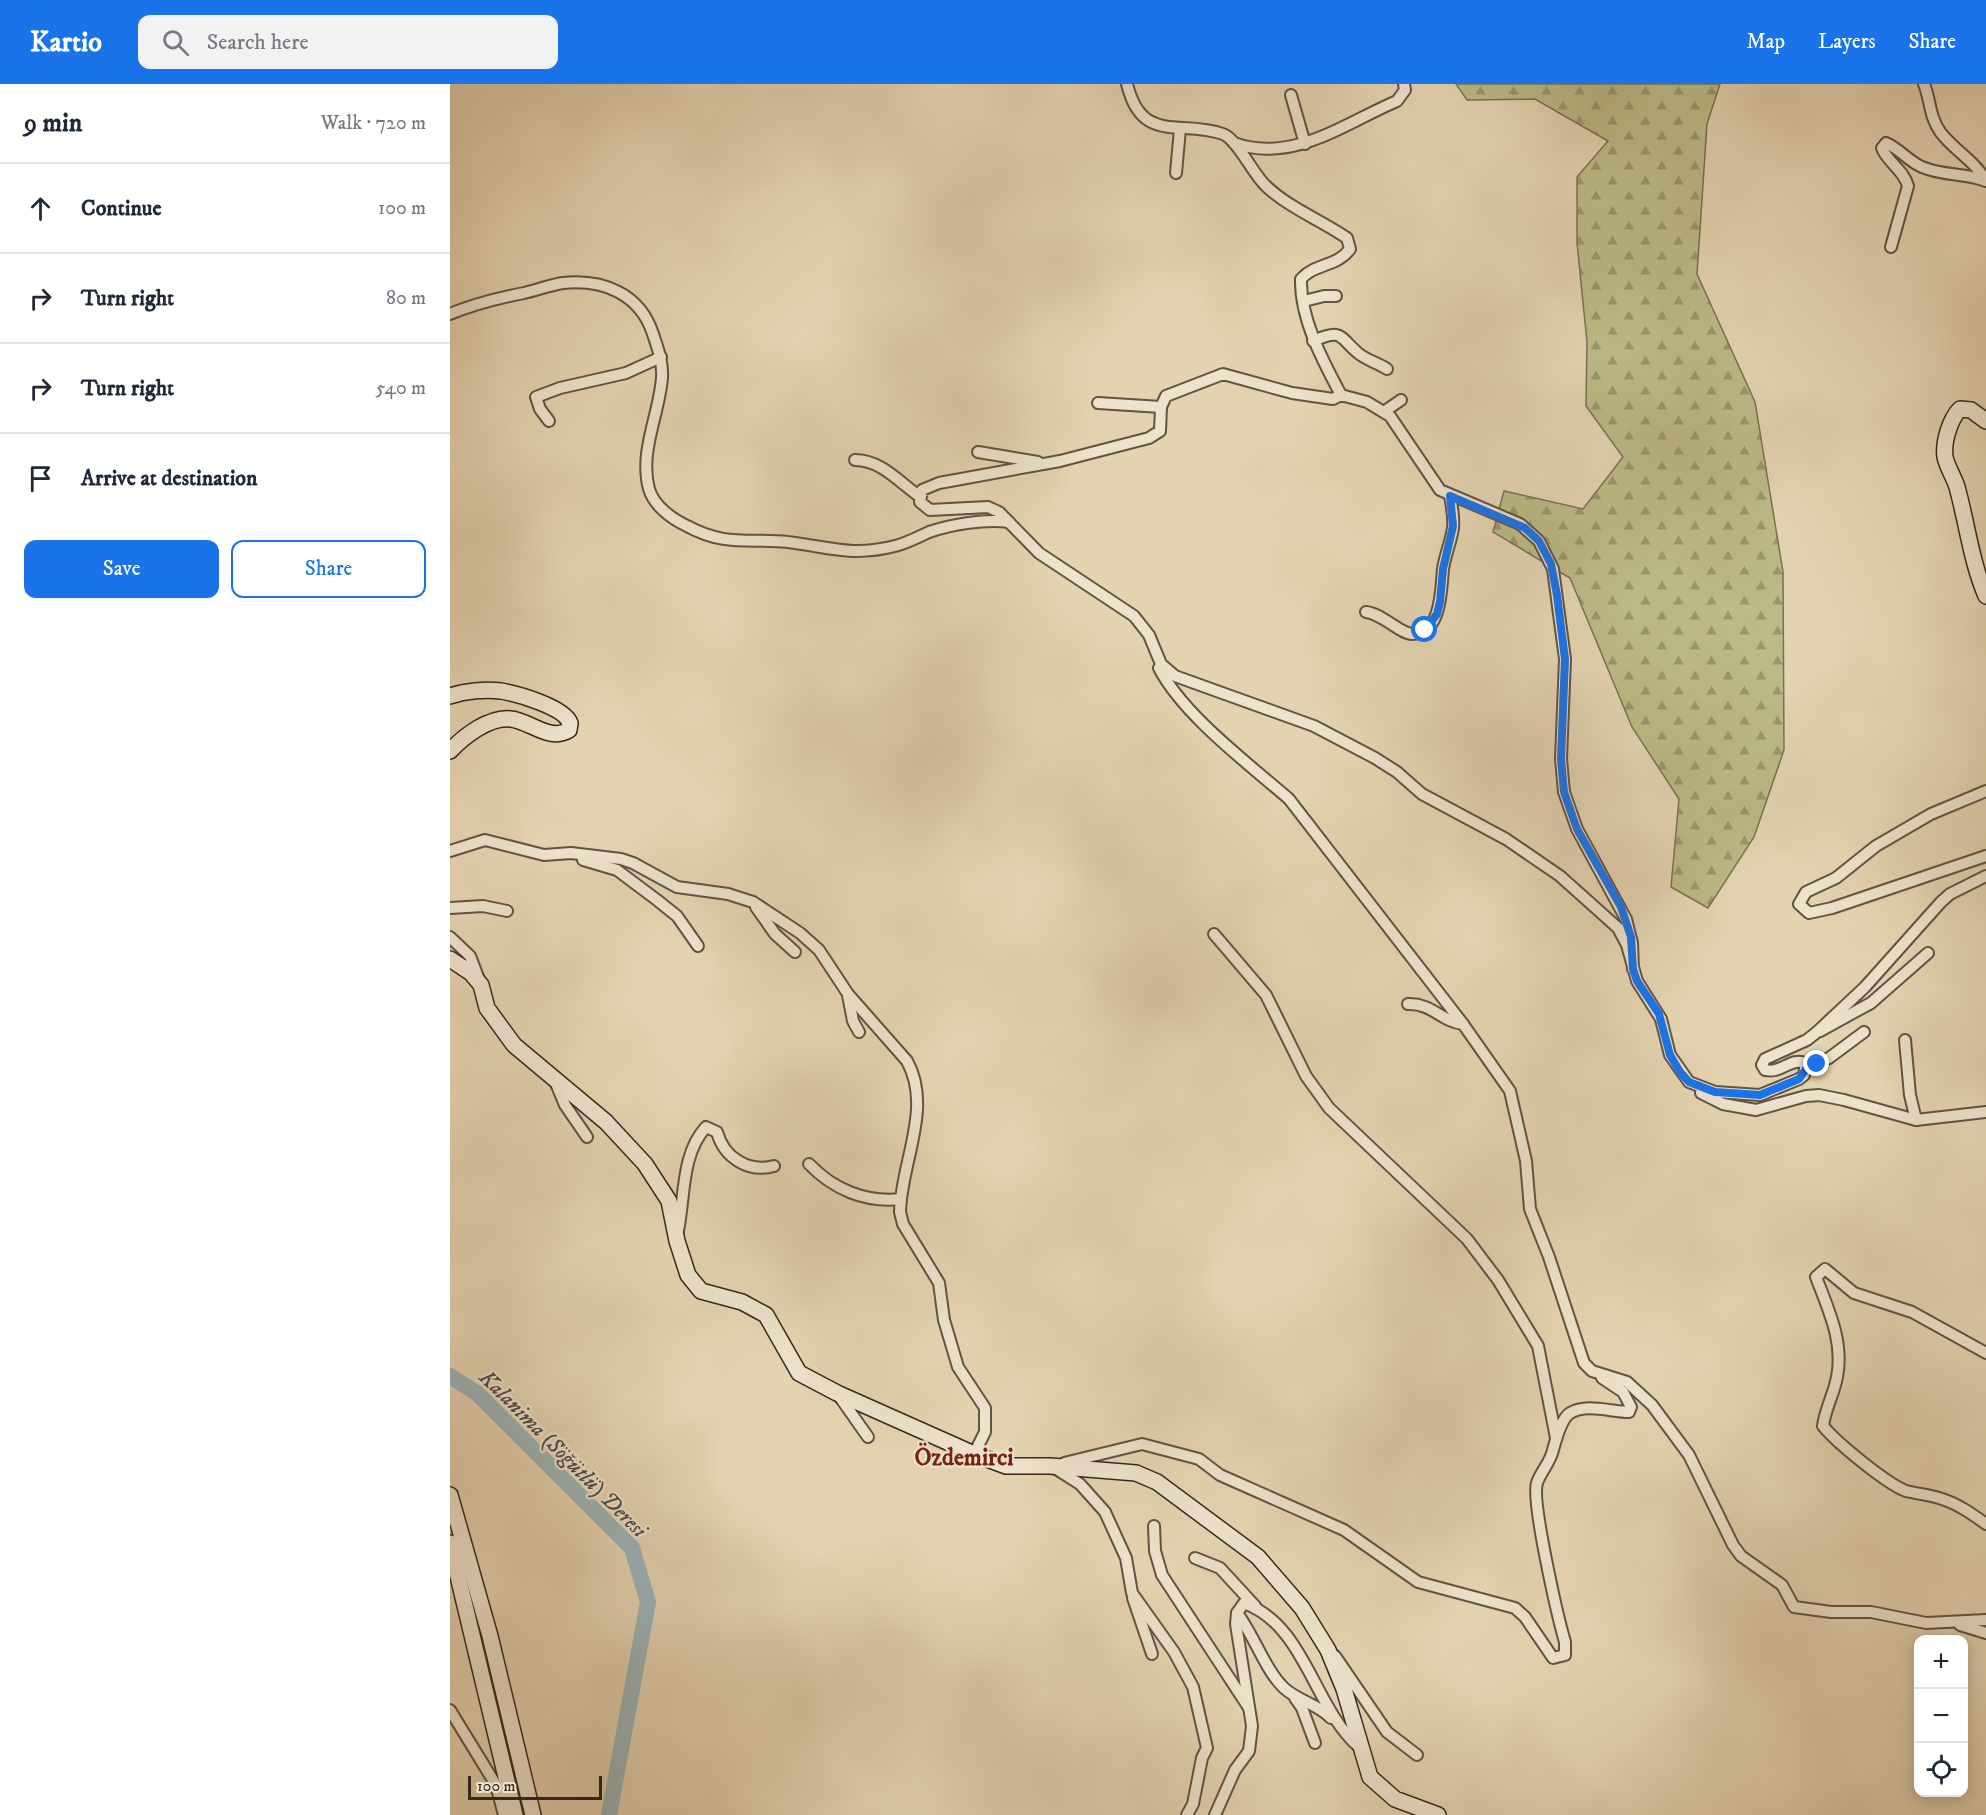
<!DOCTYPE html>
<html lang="en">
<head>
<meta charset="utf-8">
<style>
	:root { --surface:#fff; --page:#f2f2f3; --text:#1f2937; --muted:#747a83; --line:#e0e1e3; --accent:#1a73e8 }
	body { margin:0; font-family:"IM FELL DW Pica",serif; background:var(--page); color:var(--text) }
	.controls { position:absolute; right:18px; bottom:18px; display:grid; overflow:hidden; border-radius:12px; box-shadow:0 3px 15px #0003 }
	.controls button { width:54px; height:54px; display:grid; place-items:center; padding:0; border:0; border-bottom:2px solid var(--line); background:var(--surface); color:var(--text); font:30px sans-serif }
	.scale { position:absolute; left:18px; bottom:15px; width:134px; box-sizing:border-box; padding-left:6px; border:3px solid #36281d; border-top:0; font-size:16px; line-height:21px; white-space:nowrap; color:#36281d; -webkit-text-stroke:4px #ede2cc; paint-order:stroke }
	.stop { position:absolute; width:18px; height:18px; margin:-14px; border:4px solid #1a73e8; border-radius:50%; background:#fff }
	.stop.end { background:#1a73e8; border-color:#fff; box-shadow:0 2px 6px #0008 }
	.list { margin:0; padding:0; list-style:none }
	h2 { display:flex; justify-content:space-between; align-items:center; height:78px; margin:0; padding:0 24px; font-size:26px }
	h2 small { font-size:20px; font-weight:400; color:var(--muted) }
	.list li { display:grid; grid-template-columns:39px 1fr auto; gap:18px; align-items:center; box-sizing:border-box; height:90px; padding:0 24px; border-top:2px solid var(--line) }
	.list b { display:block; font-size:22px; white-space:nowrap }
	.list em { font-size:20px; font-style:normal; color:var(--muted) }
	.actions { display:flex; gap:12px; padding:18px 24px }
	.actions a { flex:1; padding:14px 0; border:2px solid var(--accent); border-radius:12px; text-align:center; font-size:21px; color:var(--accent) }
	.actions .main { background:var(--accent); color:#fff }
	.icon { flex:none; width:33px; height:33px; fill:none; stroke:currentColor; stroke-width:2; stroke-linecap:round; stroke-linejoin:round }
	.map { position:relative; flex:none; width:1536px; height:1731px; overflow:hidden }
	header { display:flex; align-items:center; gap:36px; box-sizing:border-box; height:84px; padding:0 30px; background:var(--accent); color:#fff }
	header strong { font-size:28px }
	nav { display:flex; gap:33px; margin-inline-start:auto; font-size:21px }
	.search { width:420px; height:54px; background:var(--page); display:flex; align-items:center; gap:15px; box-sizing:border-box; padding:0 21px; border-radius:12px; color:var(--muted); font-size:22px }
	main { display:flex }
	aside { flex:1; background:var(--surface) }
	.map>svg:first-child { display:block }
</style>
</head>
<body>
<header>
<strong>Kartio</strong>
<div class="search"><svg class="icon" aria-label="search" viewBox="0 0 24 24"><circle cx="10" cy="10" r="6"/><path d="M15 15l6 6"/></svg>Search here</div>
<nav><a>Map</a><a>Layers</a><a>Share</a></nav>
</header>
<main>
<aside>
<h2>9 min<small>Walk · 720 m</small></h2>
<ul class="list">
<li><svg class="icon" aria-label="ahead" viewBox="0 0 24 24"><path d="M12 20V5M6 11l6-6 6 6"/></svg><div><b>Continue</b></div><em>100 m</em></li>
<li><svg class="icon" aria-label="right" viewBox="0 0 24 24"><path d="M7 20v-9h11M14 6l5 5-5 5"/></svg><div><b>Turn right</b></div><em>80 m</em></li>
<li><svg class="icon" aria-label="right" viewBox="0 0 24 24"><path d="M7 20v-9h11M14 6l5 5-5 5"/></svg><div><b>Turn right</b></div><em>540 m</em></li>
<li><svg class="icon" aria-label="arrive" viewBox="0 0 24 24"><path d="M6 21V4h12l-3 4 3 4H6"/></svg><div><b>Arrive at destination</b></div></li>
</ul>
<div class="actions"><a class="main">Save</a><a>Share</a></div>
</aside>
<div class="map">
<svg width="1536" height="1731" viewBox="0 0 1536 1731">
	<defs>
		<pattern id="forest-firs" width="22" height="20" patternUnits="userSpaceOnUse" patternTransform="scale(1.5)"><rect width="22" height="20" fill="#bcba86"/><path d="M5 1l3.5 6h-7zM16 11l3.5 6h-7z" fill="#9a976d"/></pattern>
	</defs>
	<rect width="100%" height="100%" fill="#e4d3b1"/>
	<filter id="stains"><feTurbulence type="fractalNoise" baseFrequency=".00333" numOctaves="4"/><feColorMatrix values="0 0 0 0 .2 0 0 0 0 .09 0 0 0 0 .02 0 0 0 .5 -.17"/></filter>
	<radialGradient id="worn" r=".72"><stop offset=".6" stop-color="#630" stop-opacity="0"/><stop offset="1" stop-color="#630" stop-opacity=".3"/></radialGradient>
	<!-- forest -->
	<polygon fill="url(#forest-firs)" stroke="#797152" stroke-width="1.5" points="1006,0 1270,0 1257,40 1247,190 1305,318 1333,488 1334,666 1304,753 1258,824 1221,803 1229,715 1182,643 1120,494 1043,448 1054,407 1133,425 1173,373 1136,322 1137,258 1127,159 1127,93 1158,57 1085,15 1017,16"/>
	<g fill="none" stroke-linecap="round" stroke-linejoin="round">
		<!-- river -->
		<polyline stroke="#9bb4b8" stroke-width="16" points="0,1292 28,1310 182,1464 198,1518 159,1731"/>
		<!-- street casing -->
		<g stroke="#625342" stroke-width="14">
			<g id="street">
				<path d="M 677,0 C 692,61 730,35 773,50 C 787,55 803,90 816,102 C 839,124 871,136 897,154 L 900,165 C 887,183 865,179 851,195 C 850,235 873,277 891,311"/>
				<path d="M 1474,0 C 1481,17 1479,33 1491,49 C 1505,67 1525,77 1536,97"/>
				<polyline points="841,11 855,60"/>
				<path d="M 784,59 C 843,80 895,39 947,17 L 955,6 L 954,0"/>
				<polyline points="726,89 730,45"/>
				<path d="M 1441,163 L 1458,102 C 1454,86 1437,78 1432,64 L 1436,59 C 1450,65 1458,77 1472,83 C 1493,92 1515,89 1536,97"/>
				<polyline points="854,217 874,212 886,212"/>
				<path d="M 0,230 C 24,220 48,214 74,209 C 87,206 100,201 113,199 C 154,195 190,210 203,250 C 208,265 213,278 212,294 C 209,331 189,368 199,405 C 204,422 222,435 237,442 C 276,463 298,454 338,458 C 379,463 402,473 445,462 C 457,459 468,453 479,448 C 503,440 534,435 559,438"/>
				<path d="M 863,257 C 893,244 889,253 908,269 C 916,276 928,279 937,285"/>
				<polyline points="648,319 711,323"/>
				<polyline points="935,327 951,316"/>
				<polyline points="99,337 90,325 86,313 110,304 176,289 211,273"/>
				<polyline points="528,368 588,378"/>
				<path d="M 405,376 C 431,376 449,398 469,412"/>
				<path d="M 916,528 C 933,530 949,549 962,550 C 992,550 991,505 993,485 C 995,471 1001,458 1003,444 C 1004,434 1002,422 1000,412"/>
				<path d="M 709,584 C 734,632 799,680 839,715 L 1013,940 L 1060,1007 L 1076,1077 L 1080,1125 L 1099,1173 L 1134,1279 L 1142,1287 L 1177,1298 L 1202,1321 L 1239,1371 L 1283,1461 L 1291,1472 L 1332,1501 L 1344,1523 L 1381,1528 L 1421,1528 L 1476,1539 L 1536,1536"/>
				<polyline points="1536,707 1481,730 1426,762 1386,794 1356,808 1349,820 1359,829 1382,824 1536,772"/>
				<path d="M 0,767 L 35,756 L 94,771 L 121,769 L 171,775 L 183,779 L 227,803 L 278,810 L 303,818 L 350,849 L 369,866 L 398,910 L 457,977 C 483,1024 451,1078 450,1128 L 453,1140 L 489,1199 L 494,1236 L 508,1283 L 535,1324 L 535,1348 L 524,1370"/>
				<polyline points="133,776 167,786 207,816 227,832 248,862"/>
				<polyline points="306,823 325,850 345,868"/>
				<polyline points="0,824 33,822 57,827"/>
				<polyline points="764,850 816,911 856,992 879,1024 1017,1155 1048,1196 1088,1262 1106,1354"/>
				<polyline points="0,853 20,872 28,893"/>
				<path d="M 1183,885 L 1182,859 L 1176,835 L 1127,745 L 1114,708 L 1111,675 L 1115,575 L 1103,485 L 1089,457 L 1070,440 L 990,406 L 940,332 L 917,318 L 891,311 L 883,315 L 842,309 L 773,290 L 716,312 L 711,323 L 710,347 L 699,354 L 610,377 L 489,399 L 472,406 L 470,418 L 480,426 L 538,423 L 549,428 L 589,469 L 684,532 L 699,551 L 711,580 L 725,592 L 864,642 L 925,674 L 947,688 L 972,710 L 1056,755 L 1110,792 L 1168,844 L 1177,861 L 1187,897 L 1211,935 L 1220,971 L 1239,998 L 1265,1008 L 1310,1011 L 1349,995 L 1354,991 L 1356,979 C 1341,973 1331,990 1315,986 L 1312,981 L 1315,975 L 1357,956 L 1367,948 L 1415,903 L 1491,818 L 1500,810 L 1536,792"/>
				<polyline points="398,911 403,937 409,948"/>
				<path d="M 958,920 C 982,919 992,938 1013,940"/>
				<polyline points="1370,947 1421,919 1478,869"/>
				<polyline points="1455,956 1460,1011 1466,1036"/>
				<polyline points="1356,985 1379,974 1414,948"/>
				<polyline points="105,997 115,1021 137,1053"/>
				<polyline points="1251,1009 1273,1020 1306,1026 1356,1012 1369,1011 1394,1016 1466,1036 1536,1028"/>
				<path d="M 359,1080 C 383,1105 415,1119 451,1115"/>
				<path d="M 228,1147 C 235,1113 231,1070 256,1043 L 267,1048 C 274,1074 299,1089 324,1082"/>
				<path d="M 1536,1269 L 1462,1228 L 1404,1209 L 1375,1185 L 1366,1193 C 1378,1225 1394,1257 1387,1293 C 1384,1310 1375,1325 1373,1342 C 1387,1359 1437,1400 1456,1407 C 1468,1410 1481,1411 1492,1415 C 1508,1420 1522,1430 1536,1440"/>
				<polyline points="387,1309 418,1353"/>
				<path d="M 614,1379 L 692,1360 L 749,1375 L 770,1391 L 894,1446 L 968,1498 L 1065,1524 L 1075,1533 L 1103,1574 L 1115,1571 L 1115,1558 C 1108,1534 1081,1417 1087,1399 C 1091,1387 1100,1379 1103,1366 C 1106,1355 1111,1335 1120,1329 C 1137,1319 1161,1328 1179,1328 L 1181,1323 L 1173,1308 L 1152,1294"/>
				<polyline points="608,1386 630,1400 655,1428 676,1474 682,1509 724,1568 743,1603 757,1664 752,1674 743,1720 737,1731"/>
				<polyline points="704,1442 705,1467 712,1491 799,1624"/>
				<polyline points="745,1474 770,1484 805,1522"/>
				<polyline points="683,1514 702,1570"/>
				<path d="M 787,1529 C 804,1551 815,1586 834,1604 C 848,1617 868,1620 881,1634"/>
				<polyline points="1510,1541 1536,1549"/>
				<polyline points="885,1572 937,1648 967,1671"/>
				<polyline points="845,1614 852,1624 865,1659"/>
				<polyline points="0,1626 46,1701 54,1731"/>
				<path d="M 765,1731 L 785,1686 L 799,1667 L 802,1642 L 786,1540 L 787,1529 L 794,1519 C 856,1542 863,1623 909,1663"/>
			</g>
		</g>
		<!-- secondary casing -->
		<g stroke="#36281d" stroke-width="18">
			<g id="secondary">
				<path d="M 1536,337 L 1521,326 L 1510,325 C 1500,335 1493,358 1495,373 C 1497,383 1504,393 1507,403 C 1517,439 1521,477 1536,512"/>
				<path d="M 0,612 C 15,607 35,605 51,607 C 68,610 114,623 120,639 L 119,646 C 100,658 80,637 61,635 C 40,632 14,652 0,667"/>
				<polyline points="0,875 21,889 31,901 37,924 64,961 156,1038 195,1080 219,1117 227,1157 238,1191 251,1207 292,1218 316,1231 349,1289 387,1309 524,1370 556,1382 600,1382 686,1389 707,1398 808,1473 852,1524 878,1566 894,1605 920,1693 945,1715 988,1731"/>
				<polyline points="0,1411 40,1552 83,1731"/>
				<polyline points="0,1459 65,1731"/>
			</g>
		</g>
		<!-- street -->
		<use href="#street" stroke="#ede2cc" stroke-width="10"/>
		<!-- secondary -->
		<use href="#secondary" stroke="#ede2cc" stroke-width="15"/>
	</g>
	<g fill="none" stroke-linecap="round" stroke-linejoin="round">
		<!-- route -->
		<polyline stroke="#1a73e8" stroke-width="8" points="975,546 987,530 990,518 993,485 1003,442 1000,412 1075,444 1089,457 1101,480 1107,511 1115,575 1111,675 1114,708 1127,745 1171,823 1181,853 1183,885 1187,897 1209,930 1220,971 1230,988 1239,998 1265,1008 1310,1011 1349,995 1356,985 1367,980"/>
	</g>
	<g text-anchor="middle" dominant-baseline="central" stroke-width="4.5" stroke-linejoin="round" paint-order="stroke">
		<!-- water labels -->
		<g font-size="22" font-style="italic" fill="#4f4b44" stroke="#ede2cc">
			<text transform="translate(113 1370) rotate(45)">Kalanima (Söğütlü) Deresi</text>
		</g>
		<!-- quarter labels -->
		<g font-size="24" font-weight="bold" fill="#7a1f14" stroke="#ede2cc">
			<text x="514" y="1374">Özdemirci</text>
		</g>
	</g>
	<rect width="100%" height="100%" filter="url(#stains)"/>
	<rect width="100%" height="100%" fill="url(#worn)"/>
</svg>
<div class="controls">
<button>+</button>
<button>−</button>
<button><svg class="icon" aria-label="locate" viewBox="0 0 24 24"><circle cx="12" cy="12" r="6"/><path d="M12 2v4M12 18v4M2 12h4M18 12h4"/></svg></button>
</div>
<div class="scale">100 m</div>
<div class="stop" style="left:975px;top:546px"></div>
<div class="stop end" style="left:1367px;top:980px"></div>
</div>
</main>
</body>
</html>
